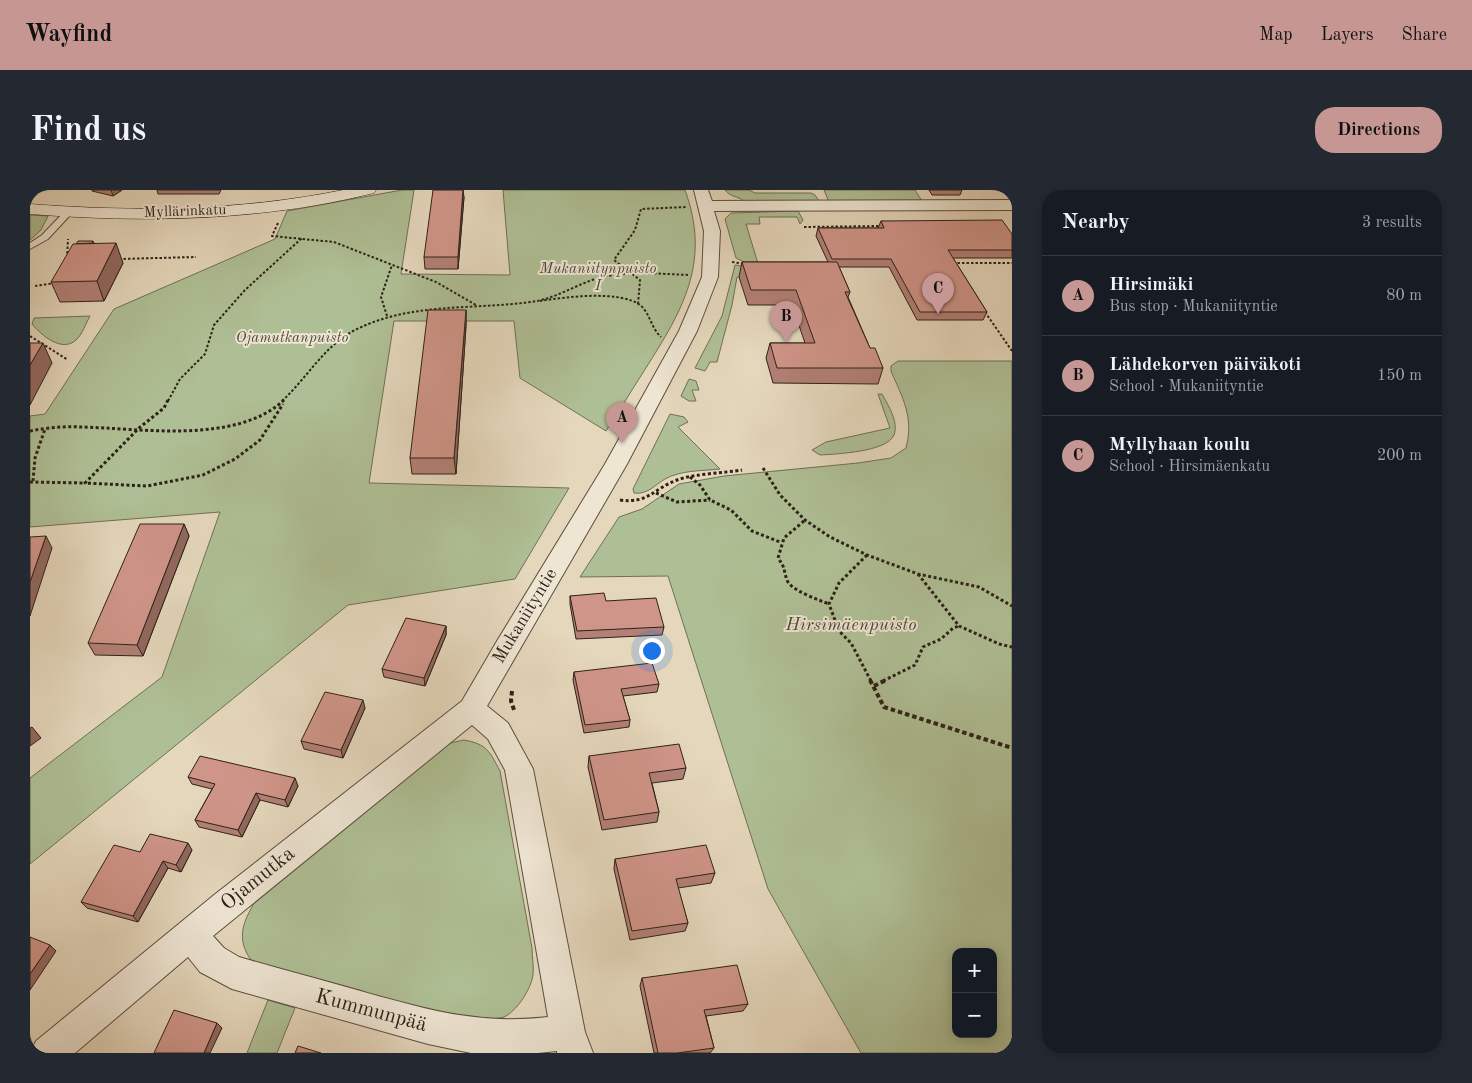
<!DOCTYPE html>
<html lang="en">
<head>
<meta charset="utf-8">
<style>
	:root { --surface:#171b24; --page:#242831; --text:#f1f3f6; --muted:#9ea1a6; --line:#363941; --accent:#c59692 }
	body { margin:0; font-family:"Old Standard TT",serif; background:var(--page); color:var(--text) }
	.controls { position:absolute; right:15px; bottom:15px; display:grid; overflow:hidden; border-radius:10px; box-shadow:0 2px 12px #0003 }
	.controls button { width:45px; height:45px; display:grid; place-items:center; padding:0; border:0; border-bottom:1px solid var(--line); background:var(--surface); color:var(--text); font:25px sans-serif }
	.you { position:absolute; left:621px; top:460px; width:18px; height:18px; margin:-12px; border:4px solid #fff; border-radius:50%; background:#1a73e8; box-shadow:0 0 0 8px #1a73e833 }
	.badge { display:grid; place-items:center; width:32px; height:32px; border-radius:50%; background:var(--accent); color:#111; font-size:16px; font-weight:700 }
	.pin { position:absolute; translate:-50% -41px; filter:drop-shadow(0 1px 2px #0008) }
	.pin::after { content:''; position:absolute; top:26px; width:18px; height:15px; background:inherit; clip-path:polygon(0 0,100% 0,50% 100%) }
	.list { margin:0; padding:0; list-style:none }
	h2 { display:flex; justify-content:space-between; align-items:center; height:65px; margin:0; padding:0 20px; font-size:21px }
	h2 small { font-size:16px; font-weight:400; color:var(--muted) }
	.list li { display:grid; grid-template-columns:32px 1fr auto; gap:15px; align-items:center; box-sizing:border-box; height:80px; padding:0 20px; border-top:1px solid var(--line) }
	.list b { display:block; font-size:19px; white-space:nowrap }
	.list p { margin:0; font-size:16px; white-space:nowrap; color:var(--muted) }
	.list em { font-size:16px; font-style:normal; color:var(--muted) }
	.map { position:relative; flex:none; width:982px; height:863px; overflow:hidden; border-radius:20px }
	header { display:flex; align-items:center; gap:30px; box-sizing:border-box; height:70px; padding:0 25px; background:var(--accent); color:#111 }
	header strong { font-size:24px }
	nav { display:flex; gap:28px; margin-inline-start:auto; font-size:18px }
	.intro { display:flex; align-items:center; justify-content:space-between; box-sizing:border-box; height:120px; padding:0 30px }
	h1 { margin:0; font-size:35px }
	.button { padding:12px 22px; border-radius:20px; background:var(--accent); color:#111; font-size:18px; font-weight:700 }
	main { display:flex; gap:30px; padding:0 30px }
	aside { flex:1; background:var(--surface); border-radius:20px; box-shadow:0 2px 12px #0003 }
	.map>svg:first-child { display:block }
</style>
</head>
<body>
<header>
<strong>Wayfind</strong>
<nav><a>Map</a><a>Layers</a><a>Share</a></nav>
</header>
<div class="intro"><h1>Find us</h1><a class="button">Directions</a></div>
<main>
<div class="map">
<svg width="982" height="863" viewBox="0 0 982 863">
	<rect width="100%" height="100%" fill="#e5d7bc"/>
	<filter id="stains"><feTurbulence type="fractalNoise" baseFrequency=".004" numOctaves="4"/><feColorMatrix values="0 0 0 0 .2 0 0 0 0 .09 0 0 0 0 .02 0 0 0 .5 -.17"/></filter>
	<radialGradient id="worn" r=".72"><stop offset=".6" stop-color="#630" stop-opacity="0"/><stop offset="1" stop-color="#630" stop-opacity=".3"/></radialGradient>
	<!-- green -->
	<g fill="#afbf95" stroke="#6e7056" fill-rule="evenodd">
		<path d="M 372,0 L 384,0 L 371,84 L 480,85 L 473,0 L 655,0 C 680,68 656,115 619,173 C 605,195 591,218 576,241 L 490,188 L 484,131 L 364,131 L 339,293 L 539,298 L 485,389 L 318,415 L 0,674 L 0,588 L 132,487 L 190,322 L 0,337 L 0,226 L 15,224 L 84,119 L 245,49 L 257,21 Z"/>
		<path d="M 695,0 L 719,0 L 725,3 L 781,3 L 785,5 L 789,11 L 714,11 C 708,6 700,7 695,0 Z"/>
		<polygon points="794,0 885,0 892,11 799,12"/>
		<polygon points="768,21 773,30 770,34 767,27 729,27 730,34 716,34 730,80 706,68 695,29 701,23"/>
		<polygon points="0,25 18,26 11,40 0,50"/>
		<polygon points="705,75 796,87 707,87 702,115 687,172 680,172 675,181 665,178 692,126"/>
		<path d="M 60,126 C 56,133 52,145 46,150 C 32,163 11,145 2,134 L 4,128 Z"/>
		<path d="M 868,171 L 982,171 L 982,863 L 831,863 L 738,699 L 638,386 L 550,387 L 589,327 L 612,319 L 649,294 L 694,286 L 828,273 L 861,268 L 876,258 C 884,227 873,209 861,181 L 861,176 ZM 926,762 L 963,762 L 963,844 L 926,844 Z"/>
		<polygon points="659,189 666,191 669,200 662,200 666,211 659,211 651,206"/>
		<path d="M 848,204 L 852,204 C 858,215 869,232 864,245 C 857,262 806,264 790,265 L 782,260 L 796,252 L 860,238 Z"/>
		<path d="M 640,224 L 654,227 L 658,232 L 648,237 L 690,279 C 672,281 651,280 635,289 C 625,295 617,305 604,303 L 603,299 Z"/>
		<path d="M 434,550 C 457,554 460,562 470,581 L 502,758 C 502,767 504,777 503,785 C 501,799 488,819 476,826 C 450,842 261,785 224,774 C 203,748 214,730 229,705 L 420,553 Z"/>
		<polygon points="238,810 265,818 247,863 217,863"/>
	</g>
	<g fill="none" stroke-linecap="round" stroke-linejoin="round">
		<!-- lane casing -->
		<g stroke="#5b4e41" stroke-width="2">
			<polygon id="lane" points="36,20 43,22 18,49 0,59 0,53 12,45"/>
		</g>
		<!-- street casing -->
		<g stroke="#5b4e41" stroke-width="2">
			<path id="street" d="M 664,0 L 678,0 L 682,11 L 982,10 L 982,20 L 684,21 L 690,41 L 688,87 L 667,141 L 597,274 L 457,516 L 478,533 L 503,579 L 555,842 L 563,863 L 527,863 L 527,861 L 508,863 L 441,863 L 398,854 L 202,799 L 170,782 L 158,767 L 45,863 L 0,863 L 6,851 L 184,705 L 432,511 L 467,451 L 575,274 L 649,141 L 672,87 L 674,41 ZM 442,535 L 458,549 L 475,580 L 518,827 C 449,835 399,820 334,802 C 292,790 250,779 209,767 L 194,758 L 183,746 Z"/>
		</g>
		<!-- secondary casing -->
		<g stroke="#2d2118" stroke-width="1">
			<path id="secondary" d="M 313,0 L 346,0 L 344,3 C 232,31 115,33 0,24 L 0,14 C 105,22 210,21 313,0 Z"/>
		</g>
		<!-- path-far2 -->
		<g stroke="#2d2118" stroke-width="2" stroke-dasharray="2.5 2" stroke-linecap="butt">
			<polyline points="248,33 242,46 304,52 406,92 446,115"/>
			<polyline points="774,37 851,36"/>
			<polyline points="37,68 38,49"/>
			<polyline points="89,69 166,67"/>
			<polyline points="702,72 716,74"/>
			<polyline points="923,73 982,73"/>
			<polyline points="5,96 25,93"/>
			<path d="M 510,111 C 534,107 590,100 610,115 C 620,123 621,138 631,147"/>
			<polyline points="608,114 610,90 584,70 605,40 611,19 656,17"/>
			<polyline points="955,122 982,161"/>
			<polyline points="357,126 351,107 362,75"/>
			<polyline points="0,146 38,170"/>
			<polyline points="138,211 150,189 175,164 184,135 215,100 272,48"/>
			<path d="M 252,211 C 278,187 293,157 325,140 C 381,112 441,120 501,112 C 524,109 544,96 565,89 C 596,80 629,84 660,85"/>
		</g>
		<!-- path-far1 -->
		<g stroke="#2d2118" stroke-width="3" stroke-dasharray="3 2.5" stroke-linecap="butt">
			<polyline points="138,210 134,218 109,238 55,293 117,296 173,285 205,269 230,250 253,214"/>
			<path d="M 0,241 C 16,238 33,236 50,237 C 110,238 206,255 254,210"/>
			<polyline points="733,278 750,305 775,330 800,347 837,365 888,384 949,397 982,416"/>
			<polyline points="660,287 670,295 680,310 701,320 722,341 750,352"/>
			<polyline points="3,291 5,268 15,239"/>
			<polyline points="0,292 55,293"/>
			<polyline points="626,303 647,312 680,310"/>
			<path d="M 590,310 C 618,314 623,299 647,290 C 662,284 694,283 712,280"/>
			<path d="M 774,331 L 754,348 L 748,368 C 756,379 753,379 757,390 C 760,400 789,410 799,414"/>
			<polyline points="837,365 809,393 799,414 809,441 821,453 841,491"/>
			<polyline points="888,384 929,436 969,454 982,457"/>
			<polyline points="853,491 885,475 893,457 911,449 923,438 929,436"/>
		</g>
		<!-- path -->
		<g stroke="#2d2118" stroke-width="4" stroke-dasharray="4.5 3" stroke-linecap="butt">
			<polyline points="840,490 854,517 982,558"/>
			<polyline points="844,496 856,490"/>
			<polyline points="482,501 481,511 484,520"/>
		</g>
		<!-- lane -->
		<use href="#lane" fill="#eee5d3" fill-rule="evenodd"/>
		<!-- street -->
		<use href="#street" fill="#eee5d3" fill-rule="evenodd"/>
		<!-- secondary -->
		<use href="#secondary" fill="#eee5d3" fill-rule="evenodd"/>
	</g>
	<!-- wall -->
	<g fill="#b38076" stroke="#2d2118">
		<polygon points="62,0 92,0 83,6 62,1"/>
		<polygon points="127,0 191,0 189,4 128,4"/>
		<polygon points="899,0 932,0 930,5 902,5"/>
		<polygon points="434,7 428,79 395,79 394,67"/>
		<polygon points="851,31 982,44 982,68 923,68 957,122 953,130 887,130 859,77 809,77 820,102 818,107 840,158 853,178 848,194 743,193 736,168 740,153 775,153 762,115 718,115 709,87 712,72 798,72 786,46 788,38 848,38"/>
		<polygon points="63,51 64,53 93,73 74,111 30,112 21,92"/>
		<polygon points="436,120 436,136 426,284 382,284 380,268"/>
		<polygon points="154,334 159,346 113,466 65,465 58,453"/>
		<polygon points="540,406 576,411 634,437 632,445 546,449 540,414"/>
		<polygon points="416,436 416,445 395,496 354,487 352,479"/>
		<polygon points="544,482 629,494 627,502 593,506 600,530 599,537 554,543 543,490"/>
		<polygon points="335,518 313,568 274,559 271,551"/>
		<polygon points="559,566 656,578 653,589 622,593 629,622 627,632 572,640 558,577"/>
		<polygon points="158,587 268,596 258,617 230,610 212,647 169,637 165,630 182,599 162,594"/>
		<polygon points="162,660 151,682 138,678 108,732 57,718 51,712 110,662"/>
		<polygon points="585,669 685,683 681,693 648,698 658,733 655,741 600,750 584,679"/>
		<polygon points="612,788 718,814 713,821 676,826 684,858 680,863 624,863 610,796"/>
	</g>
	<!-- shaded-wall -->
	<g fill="#926860" stroke="#2d2118">
		<polygon points="81,0 92,0 83,6"/>
		<polygon points="433,0 434,7 428,79 428,67"/>
		<polygon points="86,53 93,73 74,111 67,91"/>
		<polygon points="436,120 436,136 426,284 424,268"/>
		<polygon points="13,153 22,173 0,215 0,175"/>
		<polygon points="154,334 159,346 113,466 107,455"/>
		<polygon points="16,346 22,358 0,426 0,392"/>
		<polygon points="416,436 416,445 395,496 394,488"/>
		<polygon points="333,510 335,518 313,568 311,560"/>
		<polygon points="2,537 11,548 0,556 0,538"/>
		<polygon points="265,588 268,596 258,617 255,610"/>
		<polygon points="226,603 230,610 212,647 208,640"/>
		<polygon points="158,653 162,660 151,682 146,675"/>
		<polygon points="133,671 138,678 108,732 103,726"/>
		<polygon points="20,755 26,761 0,800 0,784"/>
		<polygon points="187,833 192,838 180,863 174,863"/>
	</g>
	<!-- building -->
	<g fill="#d09589" stroke="#2d2118">
		<polygon points="403,0 433,0 428,67 394,67"/>
		<polygon points="972,30 982,44 982,60 918,60 957,122 890,122 861,69 802,69 788,38 854,38 851,31"/>
		<polygon points="48,51 63,51 62,53 46,54"/>
		<polygon points="86,53 67,91 21,92 43,54"/>
		<polygon points="712,72 807,72 820,102 815,102 840,158 845,158 853,178 747,178 740,153 785,153 766,100 721,100"/>
		<polygon points="398,120 436,120 424,268 380,268"/>
		<polygon points="0,153 13,153 0,175"/>
		<polygon points="110,334 154,334 107,455 58,453"/>
		<polygon points="16,346 0,392 0,347"/>
		<polygon points="574,403 576,411 626,408 634,437 547,441 540,406"/>
		<polygon points="376,428 416,436 394,488 352,479"/>
		<polygon points="622,473 629,494 591,499 600,530 555,535 544,482"/>
		<polygon points="295,502 333,510 311,560 271,551"/>
		<polygon points="649,554 656,578 619,583 629,622 574,630 559,566"/>
		<polygon points="170,566 265,588 255,610 226,603 208,640 165,630 185,594 158,587"/>
		<polygon points="120,644 158,653 146,675 133,671 103,726 51,712 84,655 110,662"/>
		<polygon points="676,655 685,683 646,689 658,733 602,741 585,669"/>
		<polygon points="0,747 20,755 0,784"/>
		<polygon points="707,775 718,814 674,820 684,858 647,863 628,863 612,788"/>
		<polygon points="144,820 187,833 174,863 124,863"/>
		<polygon points="268,856 291,863 265,863"/>
	</g>
	<g text-anchor="middle" dominant-baseline="central" stroke-width="4" stroke-linejoin="round" paint-order="stroke">
		<!-- far-street labels -->
		<g font-size="15" fill="#2d2118" stroke="#eee5d3">
			<text transform="translate(155 22) rotate(-2)">Myllärinkatu</text>
		</g>
		<!-- far-park labels -->
		<g font-size="15" font-style="italic" fill="#4e4837" stroke="#eee5d3">
			<text x="568" y="79">Mukaniitynpuisto<tspan x="568" dy="17">I</tspan></text>
			<text x="262" y="148">Ojamutkanpuisto</text>
		</g>
		<!-- street labels -->
		<g font-size="18" fill="#2d2118" stroke="#eee5d3">
			<text transform="translate(495 426) rotate(-59)">Mukaniityntie</text>
		</g>
		<!-- park labels -->
		<g font-size="18" font-style="italic" fill="#4e4837" stroke="#eee5d3">
			<text x="821" y="435">Hirsimäenpuisto</text>
		</g>
		<!-- near-street labels -->
		<g font-size="21" fill="#2d2118" stroke="#eee5d3">
			<text transform="translate(228 689) rotate(-39)">Ojamutka</text>
			<text transform="translate(341 821) rotate(15)">Kummunpää</text>
		</g>
	</g>
	<rect width="100%" height="100%" filter="url(#stains)"/>
	<rect width="100%" height="100%" fill="url(#worn)"/>
</svg>
<div class="controls">
<button>+</button>
<button>−</button>
</div>
<div class="you"></div>
<div class="pin badge" style="left:592px;top:253px">A</div>
<div class="pin badge" style="left:756px;top:152px">B</div>
<div class="pin badge" style="left:908px;top:124px">C</div>
</div>
<aside>
<h2>Nearby<small>3 results</small></h2>
<ul class="list">
<li><span class="badge">A</span><div><b>Hirsimäki</b><p>Bus stop · Mukaniityntie</p></div><em>80 m</em></li>
<li><span class="badge">B</span><div><b>Lähdekorven päiväkoti</b><p>School · Mukaniityntie</p></div><em>150 m</em></li>
<li><span class="badge">C</span><div><b>Myllyhaan koulu</b><p>School · Hirsimäenkatu</p></div><em>200 m</em></li>
</ul>
</aside>
</main>
</body>
</html>
